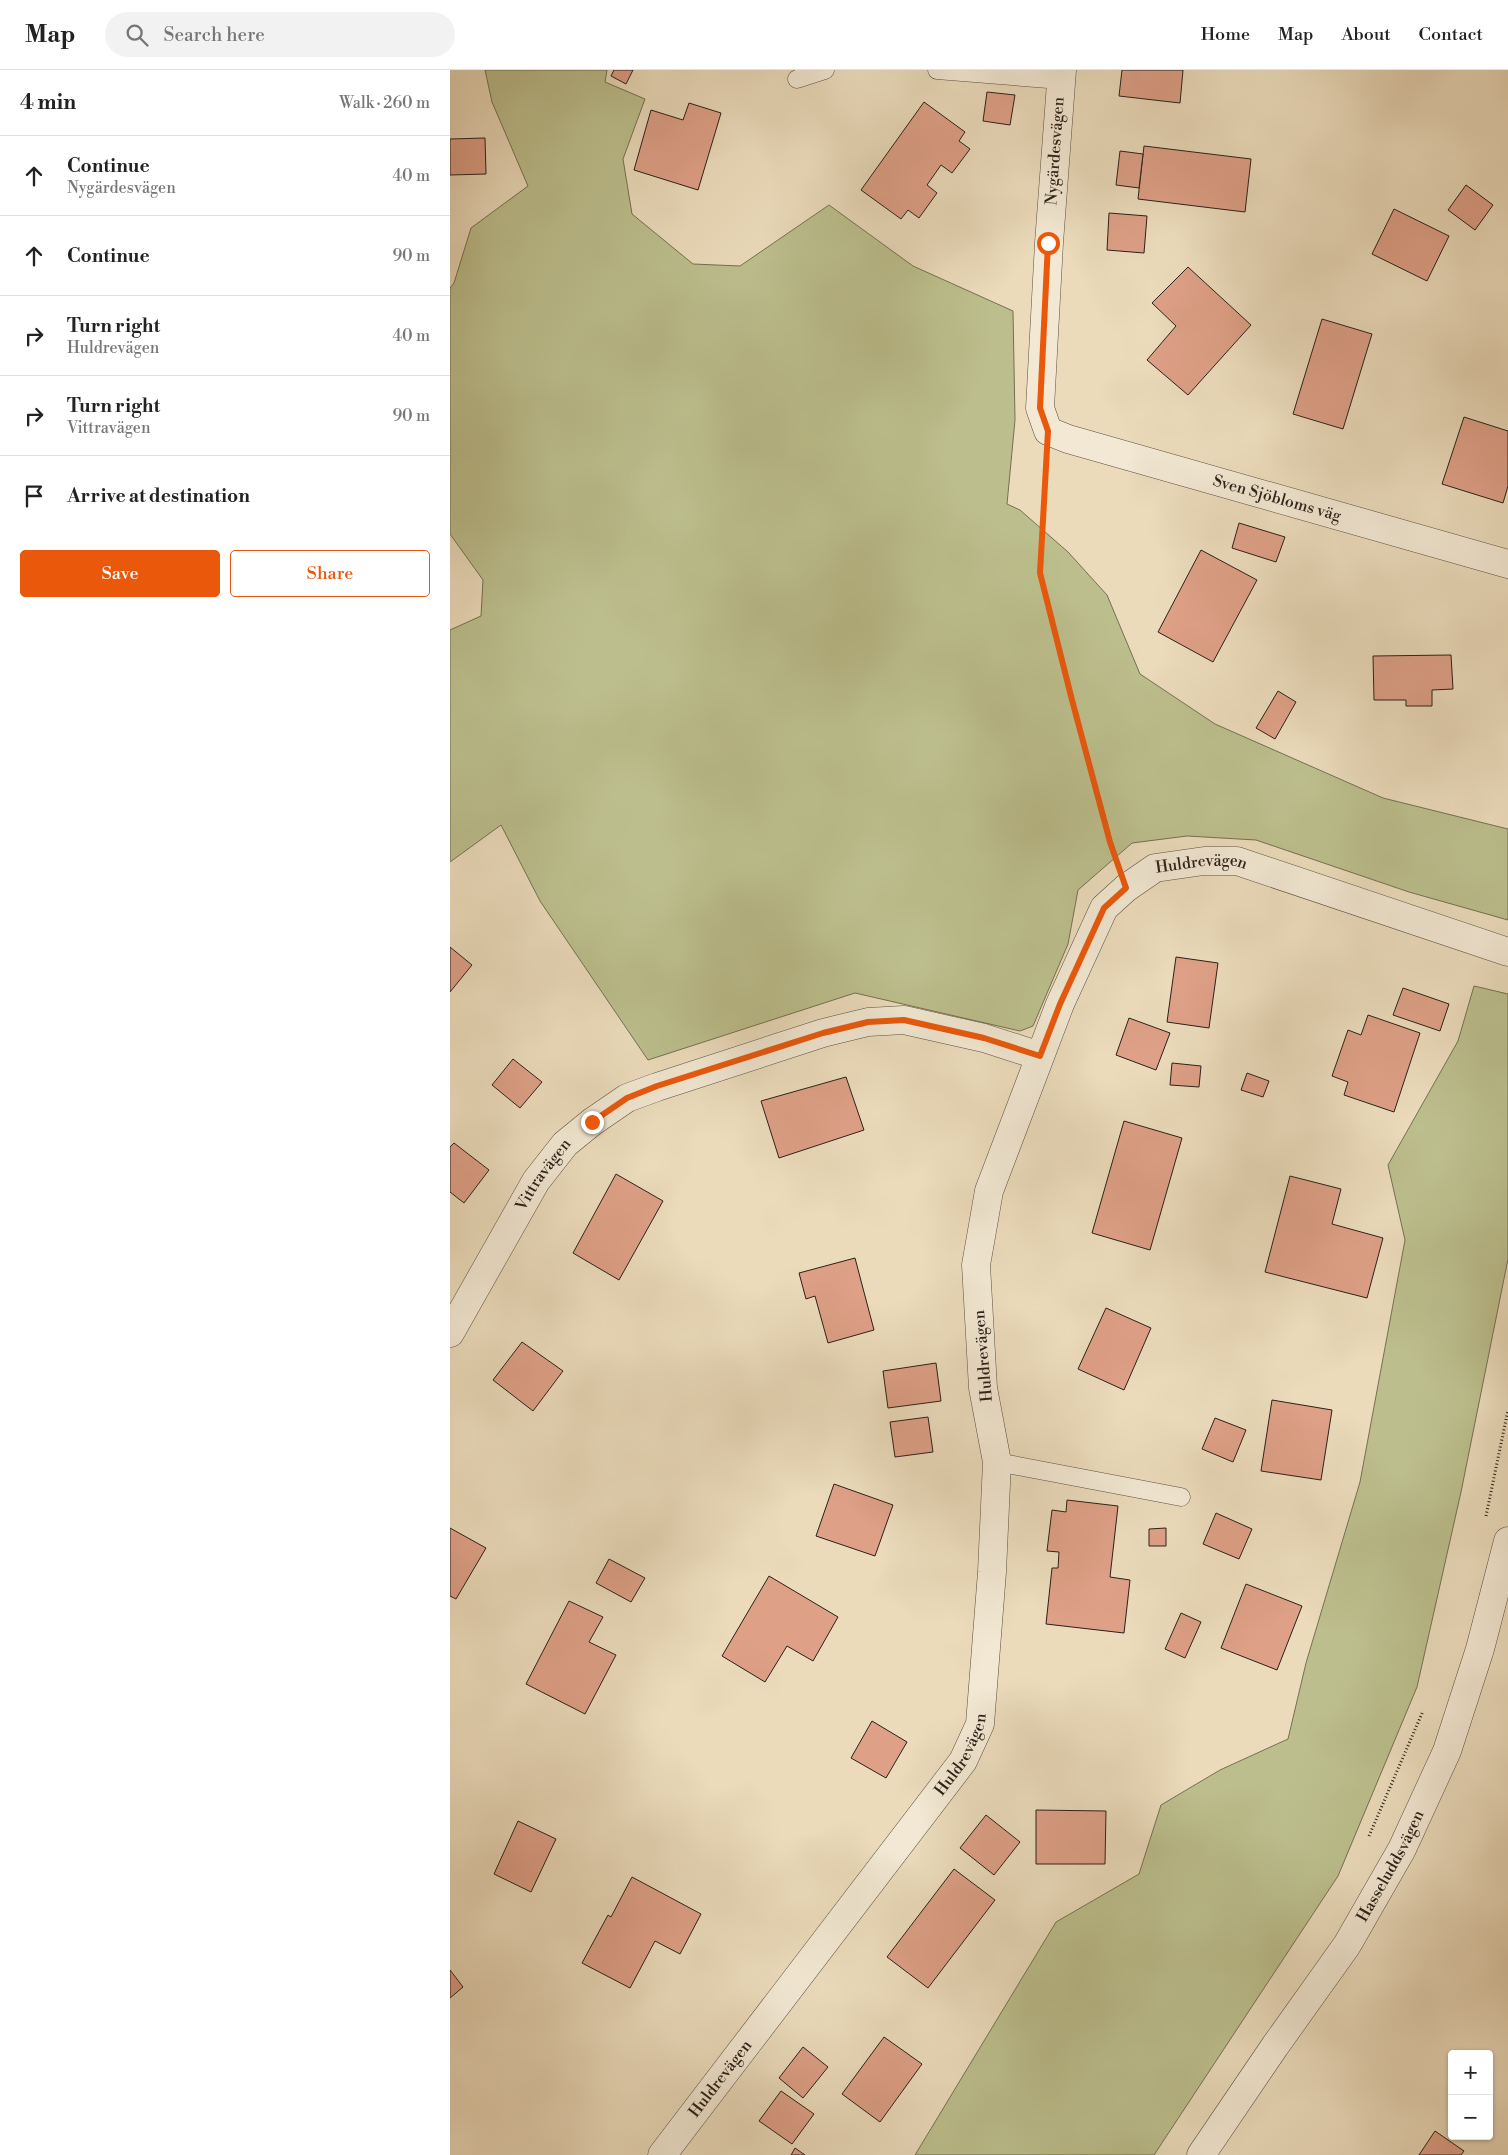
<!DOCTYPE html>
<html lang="en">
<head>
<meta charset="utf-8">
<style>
	:root { --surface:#fff; --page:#f2f2f2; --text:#222; --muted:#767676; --line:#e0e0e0; --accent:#ea580c }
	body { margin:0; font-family:"Libre Bodoni",serif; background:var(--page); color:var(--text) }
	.controls { position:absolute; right:15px; bottom:15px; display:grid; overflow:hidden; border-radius:5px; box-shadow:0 1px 4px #0004 }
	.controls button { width:45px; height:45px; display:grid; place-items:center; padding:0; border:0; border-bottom:1px solid var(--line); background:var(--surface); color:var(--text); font:25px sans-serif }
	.stop { position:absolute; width:15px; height:15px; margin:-11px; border:4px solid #ea580c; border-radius:50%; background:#fff }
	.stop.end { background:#ea580c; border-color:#fff; box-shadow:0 1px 5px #0008 }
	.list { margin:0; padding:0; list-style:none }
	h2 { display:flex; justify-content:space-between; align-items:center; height:65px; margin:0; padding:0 20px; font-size:21px }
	h2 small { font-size:16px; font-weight:400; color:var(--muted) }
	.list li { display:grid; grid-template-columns:32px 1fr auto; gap:15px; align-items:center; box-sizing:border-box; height:80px; padding:0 20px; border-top:1px solid var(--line) }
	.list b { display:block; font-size:19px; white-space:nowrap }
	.list p { margin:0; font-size:16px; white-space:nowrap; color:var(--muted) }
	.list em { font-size:16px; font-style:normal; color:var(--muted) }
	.actions { display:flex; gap:10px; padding:15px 20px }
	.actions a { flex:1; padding:11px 0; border:1px solid var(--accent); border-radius:5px; text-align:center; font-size:18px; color:var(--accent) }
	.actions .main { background:var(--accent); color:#fff }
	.icon { flex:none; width:28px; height:28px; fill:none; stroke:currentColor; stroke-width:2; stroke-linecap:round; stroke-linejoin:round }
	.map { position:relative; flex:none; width:1058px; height:2085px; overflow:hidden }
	header { display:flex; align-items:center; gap:30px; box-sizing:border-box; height:70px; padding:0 25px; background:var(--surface); border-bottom:1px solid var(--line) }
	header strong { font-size:24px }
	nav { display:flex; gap:28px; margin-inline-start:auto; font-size:18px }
	.search { width:350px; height:45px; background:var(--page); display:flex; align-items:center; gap:12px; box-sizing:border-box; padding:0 18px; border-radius:28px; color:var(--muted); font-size:19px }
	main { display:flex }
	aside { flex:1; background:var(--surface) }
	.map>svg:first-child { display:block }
</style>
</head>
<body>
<header>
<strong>Map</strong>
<div class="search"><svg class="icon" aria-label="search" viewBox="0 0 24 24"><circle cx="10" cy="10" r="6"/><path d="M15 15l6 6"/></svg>Search here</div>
<nav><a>Home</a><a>Map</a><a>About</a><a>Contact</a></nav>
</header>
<main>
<aside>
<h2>4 min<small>Walk · 260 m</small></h2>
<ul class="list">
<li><svg class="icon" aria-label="ahead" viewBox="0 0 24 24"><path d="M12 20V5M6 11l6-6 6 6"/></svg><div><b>Continue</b><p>Nygärdesvägen</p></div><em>40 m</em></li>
<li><svg class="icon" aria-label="ahead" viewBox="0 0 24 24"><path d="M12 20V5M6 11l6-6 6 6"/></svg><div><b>Continue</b></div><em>90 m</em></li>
<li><svg class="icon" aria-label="right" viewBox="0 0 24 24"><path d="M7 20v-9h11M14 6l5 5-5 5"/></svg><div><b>Turn right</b><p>Huldrevägen</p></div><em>40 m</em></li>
<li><svg class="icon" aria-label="right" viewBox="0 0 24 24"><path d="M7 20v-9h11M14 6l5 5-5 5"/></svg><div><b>Turn right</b><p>Vittravägen</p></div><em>90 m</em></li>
<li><svg class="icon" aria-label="arrive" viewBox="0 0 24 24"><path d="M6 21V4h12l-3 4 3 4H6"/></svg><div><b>Arrive at destination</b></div></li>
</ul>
<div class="actions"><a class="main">Save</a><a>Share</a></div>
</aside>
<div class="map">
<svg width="1058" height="2085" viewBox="0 0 1058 2085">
	<rect width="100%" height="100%" fill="#ebdbbb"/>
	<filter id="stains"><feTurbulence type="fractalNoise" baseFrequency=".004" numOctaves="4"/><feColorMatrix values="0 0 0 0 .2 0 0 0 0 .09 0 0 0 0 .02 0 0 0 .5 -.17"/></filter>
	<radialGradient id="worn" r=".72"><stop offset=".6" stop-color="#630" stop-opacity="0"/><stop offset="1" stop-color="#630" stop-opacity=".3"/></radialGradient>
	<!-- green -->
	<g fill="#bcbf8d" stroke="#737053">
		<polygon points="35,0 157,0 155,12 195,29 173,89 182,144 243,194 290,196 379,135 463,196 563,241 565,350 557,434 570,440 618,482 657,525 690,604 765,654 933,728 1058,759 1058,850 959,822 806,770 737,766 682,773 628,820 618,874 583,956 570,961 405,923 198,990 90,831 51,755 0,792 0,560 31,546 33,510 0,464 0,218 4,213 21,158 78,116 42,32"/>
		<polygon points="1024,916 1058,924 1058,1189 1011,1422 967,1617 888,1806 704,2085 465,2085 606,1852 689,1804 711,1735 770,1700 838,1669 856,1593 910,1412 955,1170 938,1095 1008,971"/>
	</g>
	<!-- building -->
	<g fill="#dea087" stroke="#2a2019">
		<polygon points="164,0 183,0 176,14 161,6"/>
		<polygon points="672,0 733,0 730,33 669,26"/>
		<polygon points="537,22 565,25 560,55 533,51"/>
		<polygon points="474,32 515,62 509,71 520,79 502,103 491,95 477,115 487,123 469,148 458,140 451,149 411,120"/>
		<polygon points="239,33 271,43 248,120 184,100 201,40 233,50"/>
		<polygon points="35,68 36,104 0,105 0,69"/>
		<polygon points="694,76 801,89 795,142 688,129"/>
		<polygon points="670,81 693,84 689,118 666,115"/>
		<polygon points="1016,115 1043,135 1025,160 998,140"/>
		<polygon points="944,139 999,166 977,211 922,184"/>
		<polygon points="659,143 697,146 694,183 657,180"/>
		<polygon points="738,197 801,255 738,325 697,290 726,256 702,233"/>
		<polygon points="872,249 922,264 893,359 843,344"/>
		<polygon points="1014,347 1058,361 1058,416 1053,433 992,414"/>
		<polygon points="789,453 835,467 826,492 782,478"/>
		<polygon points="751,480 807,510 763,592 708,562"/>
		<polygon points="1001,585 1003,619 982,620 982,636 956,636 956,630 924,630 923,586"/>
		<polygon points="828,621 846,632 825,669 806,658"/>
		<polygon points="0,877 22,895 0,922"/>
		<polygon points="726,887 768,893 759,958 717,952"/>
		<polygon points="953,918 999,934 990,961 943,945"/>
		<polygon points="918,945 970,963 944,1042 894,1025 898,1012 882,1006 898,960 911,965"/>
		<polygon points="679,948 720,963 706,1000 666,985"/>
		<polygon points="63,989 92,1012 70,1038 42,1015"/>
		<polygon points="722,993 751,996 749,1017 720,1015"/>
		<polygon points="797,1003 819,1011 813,1027 791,1020"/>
		<polygon points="396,1007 414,1060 329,1088 311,1031"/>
		<polygon points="674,1051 732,1068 700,1180 642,1163"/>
		<polygon points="4,1073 39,1100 14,1133 0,1122 0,1077"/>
		<polygon points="166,1104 213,1131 169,1210 123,1183"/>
		<polygon points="840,1106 891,1119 882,1154 933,1168 917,1228 815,1202"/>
		<polygon points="405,1188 424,1260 378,1273 365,1226 356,1229 349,1203"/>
		<polygon points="656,1238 701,1258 674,1320 628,1299"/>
		<polygon points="72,1272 113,1301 83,1341 43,1310"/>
		<polygon points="486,1293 491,1331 438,1338 433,1301"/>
		<polygon points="822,1330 882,1340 871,1410 811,1401"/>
		<polygon points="478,1347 483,1382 445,1387 440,1352"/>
		<polygon points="765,1348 796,1360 783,1392 752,1379"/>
		<polygon points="384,1414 443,1435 425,1486 366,1466"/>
		<polygon points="617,1430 668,1436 660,1507 680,1510 674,1563 596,1554 602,1498 608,1498 609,1482 597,1481 602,1440 616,1442"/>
		<polygon points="766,1443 802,1459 789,1489 753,1474"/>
		<polygon points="0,1458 36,1478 6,1529 0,1526"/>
		<polygon points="716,1458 716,1476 699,1476 699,1459"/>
		<polygon points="159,1489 195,1508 181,1532 146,1513"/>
		<polygon points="319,1506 388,1547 363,1591 337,1576 315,1612 272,1586"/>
		<polygon points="796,1514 852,1536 827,1600 771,1578"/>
		<polygon points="119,1531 153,1547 139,1572 166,1585 135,1644 76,1614"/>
		<polygon points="731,1543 751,1552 735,1588 715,1579"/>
		<polygon points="422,1651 457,1672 436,1708 401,1688"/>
		<polygon points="586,1740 656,1741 655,1794 586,1794"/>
		<polygon points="536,1745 570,1772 544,1805 510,1778"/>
		<polygon points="68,1751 106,1769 81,1822 44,1804"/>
		<polygon points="504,1799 545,1830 478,1918 437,1887"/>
		<polygon points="182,1807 251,1844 230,1884 205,1871 180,1918 132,1893 158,1845 161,1847"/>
		<polygon points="0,1900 13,1917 0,1928"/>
		<polygon points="434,1967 472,1994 430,2052 392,2024"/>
		<polygon points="353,1977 378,1997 353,2028 329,2008"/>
		<polygon points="331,2021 364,2044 342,2074 309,2051"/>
		<polygon points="985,2061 1014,2081 1011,2085 969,2085"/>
		<polygon points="345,2078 355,2085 341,2085"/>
	</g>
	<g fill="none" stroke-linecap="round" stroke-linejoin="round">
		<!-- service casing -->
		<g stroke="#5a4f42" stroke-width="19">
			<g id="service">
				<polyline points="487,0 611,10"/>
				<polyline points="347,9 375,0"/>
				<polyline points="547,1392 731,1427"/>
			</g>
		</g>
		<!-- minor casing -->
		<g stroke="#5a4f42" stroke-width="29">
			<g id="minor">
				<path id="s1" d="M 612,0 L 599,173 L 590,338 L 598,361 L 618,369 L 1058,494"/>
				<path id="s2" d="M 0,1263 L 86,1111 L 115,1074 L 142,1052 L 177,1028 L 207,1017 L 373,963 L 418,952 L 454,950 L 534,968 L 590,986"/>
				<path id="s3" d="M 212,2085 L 513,1691 L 530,1654 L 542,1502 L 547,1392 L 533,1318 L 526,1195 L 539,1121 L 610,934 L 654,838 L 676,818 L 705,798 L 754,791 L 787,791 L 1058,882"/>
			</g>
		</g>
		<!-- tertiary casing -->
		<g stroke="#5a4f42" stroke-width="29">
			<g id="tertiary">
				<path id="s4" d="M 751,2085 L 825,1976 L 897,1875 L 952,1779 L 997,1681 L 1030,1579 L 1058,1471"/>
			</g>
		</g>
		<!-- path -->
		<g stroke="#2a2019" stroke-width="3" stroke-dasharray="1 2.5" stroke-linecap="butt">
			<polyline points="596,396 590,503 622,630 665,785"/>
			<polyline points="1036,1446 1058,1340"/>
			<polyline points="919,1766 973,1641"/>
		</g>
		<!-- service -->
		<use href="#service" stroke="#f2e8d3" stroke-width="18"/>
		<!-- minor -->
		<use href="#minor" stroke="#f2e8d3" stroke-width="28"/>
		<!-- tertiary -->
		<use href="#tertiary" stroke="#f2e8d3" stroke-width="28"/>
	</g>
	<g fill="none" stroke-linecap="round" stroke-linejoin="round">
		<!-- route -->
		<polyline stroke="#ea580c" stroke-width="6" points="142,1052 177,1028 207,1016 373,963 418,952 454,950 534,968 590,986 610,934 654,838 676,818 660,772 622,630 590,503 598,361 590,338 598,173"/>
	</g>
	<g text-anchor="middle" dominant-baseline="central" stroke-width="4.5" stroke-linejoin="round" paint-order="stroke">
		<!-- street labels -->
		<g font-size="16" fill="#2a2019" stroke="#f2e8d3">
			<text transform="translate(605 81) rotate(-86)">Nygärdesvägen</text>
			<text stroke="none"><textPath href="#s1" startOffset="602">Sven Sjöbloms väg</textPath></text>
			<text stroke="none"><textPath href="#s3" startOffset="1490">Huldrevägen</textPath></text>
			<text stroke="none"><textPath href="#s2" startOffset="184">Vittravägen</textPath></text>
			<text transform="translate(533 1286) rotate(-95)">Huldrevägen</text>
			<text stroke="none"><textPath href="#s3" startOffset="501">Huldrevägen</textPath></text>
			<text stroke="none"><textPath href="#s4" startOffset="346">Hasseluddsvägen</textPath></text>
			<text stroke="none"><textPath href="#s3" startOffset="96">Huldrevägen</textPath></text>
		</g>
	</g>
	<rect width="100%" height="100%" filter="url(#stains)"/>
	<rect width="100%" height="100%" fill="url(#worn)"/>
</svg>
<div class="controls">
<button>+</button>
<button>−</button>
</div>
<div class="stop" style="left:598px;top:173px"></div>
<div class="stop end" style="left:142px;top:1052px"></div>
</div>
</main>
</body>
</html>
